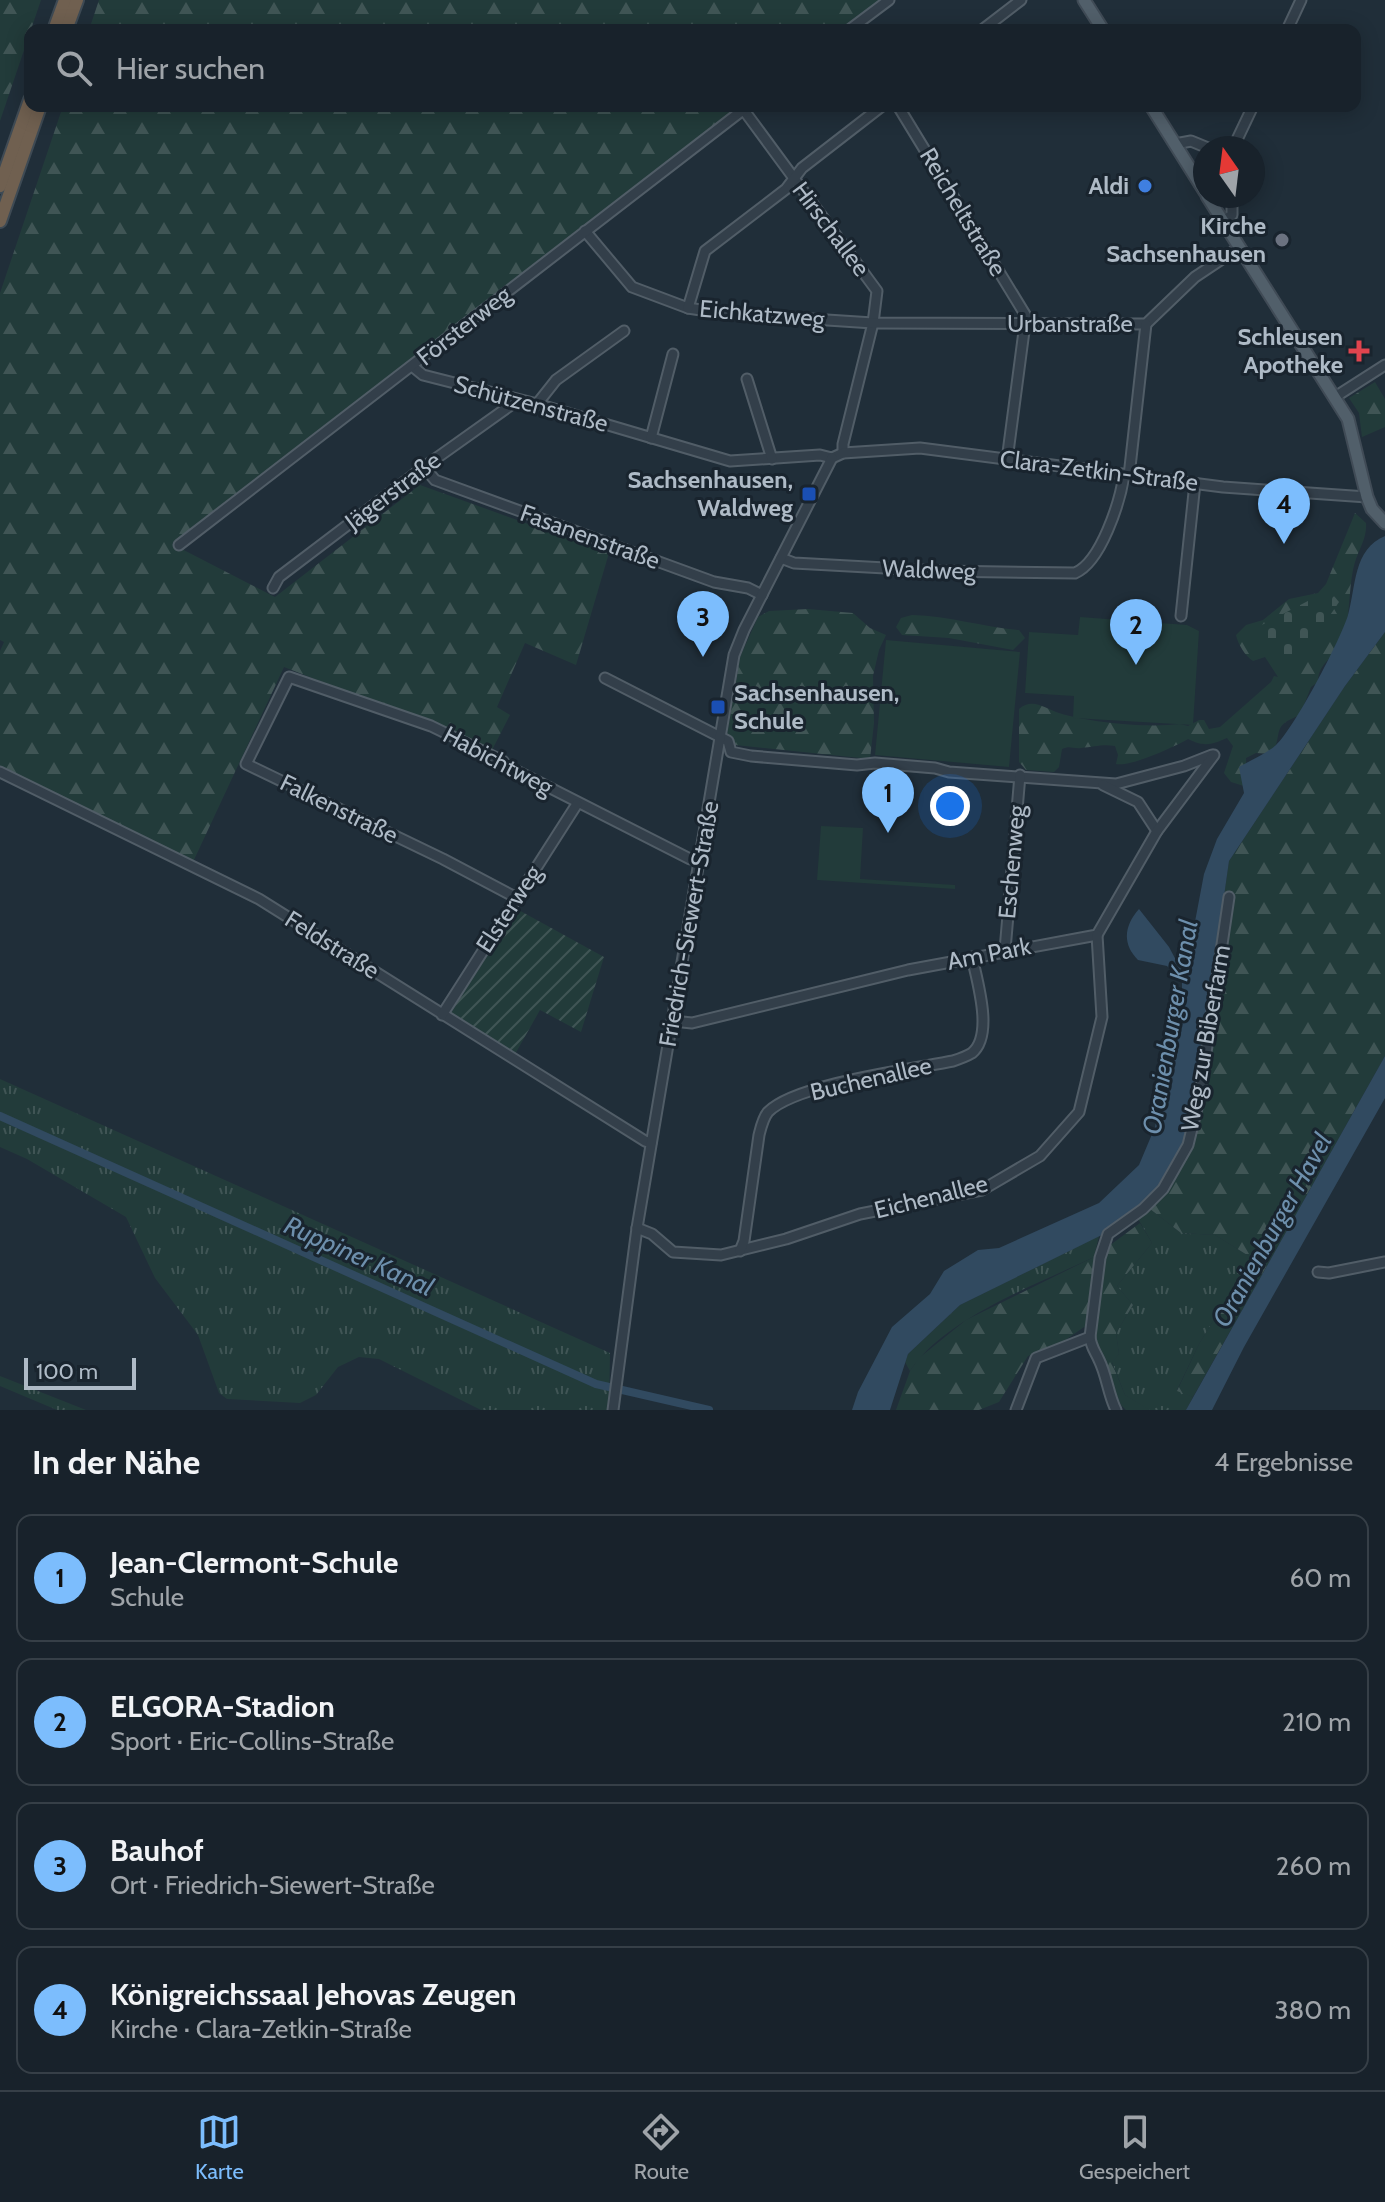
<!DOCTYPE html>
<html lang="de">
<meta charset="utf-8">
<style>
body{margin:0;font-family:Cabin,sans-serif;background:#252f37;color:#f1f3f6}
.compass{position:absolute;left:1193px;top:136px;width:72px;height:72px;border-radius:50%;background:#18222b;box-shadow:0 4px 20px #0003;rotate:346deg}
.scale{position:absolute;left:24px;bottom:20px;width:112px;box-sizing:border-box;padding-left:8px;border:4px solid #aebac6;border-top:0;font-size:22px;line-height:28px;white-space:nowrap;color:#aebac6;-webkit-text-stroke:6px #19242e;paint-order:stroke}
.you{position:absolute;left:950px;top:806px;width:28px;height:28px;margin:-20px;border:6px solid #fff;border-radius:50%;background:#1a73e8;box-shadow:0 0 0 12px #1a73e833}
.badge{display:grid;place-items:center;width:52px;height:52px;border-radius:50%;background:#7cbdfd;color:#111;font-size:26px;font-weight:700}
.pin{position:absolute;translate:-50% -66px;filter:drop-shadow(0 2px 4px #0008)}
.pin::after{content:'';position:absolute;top:42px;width:28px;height:24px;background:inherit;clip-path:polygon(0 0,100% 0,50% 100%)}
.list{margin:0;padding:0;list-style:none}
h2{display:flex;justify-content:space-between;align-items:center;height:104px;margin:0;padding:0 32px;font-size:34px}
h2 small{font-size:26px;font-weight:400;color:#9fa4a9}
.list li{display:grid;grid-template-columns:52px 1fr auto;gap:24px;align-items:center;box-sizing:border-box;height:128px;margin:0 16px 16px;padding:0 16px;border:2px solid #363f47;border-radius:16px}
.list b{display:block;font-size:30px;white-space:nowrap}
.list p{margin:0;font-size:26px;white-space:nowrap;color:#9fa4a9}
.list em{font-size:26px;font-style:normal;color:#9fa4a9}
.icon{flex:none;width:44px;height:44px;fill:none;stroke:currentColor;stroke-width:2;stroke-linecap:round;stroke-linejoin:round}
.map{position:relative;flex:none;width:1385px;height:1410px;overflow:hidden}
.search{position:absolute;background:#18222b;box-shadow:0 4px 20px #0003;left:24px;right:24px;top:24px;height:88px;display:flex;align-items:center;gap:20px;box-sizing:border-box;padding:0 28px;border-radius:16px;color:#9fa4a9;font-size:30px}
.sheet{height:680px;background:#18222b}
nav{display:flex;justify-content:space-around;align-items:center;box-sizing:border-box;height:112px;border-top:2px solid #363f47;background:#18222b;font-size:22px;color:#9fa4a9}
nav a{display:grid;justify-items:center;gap:4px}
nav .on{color:#7cbdfd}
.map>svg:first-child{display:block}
.grass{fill:url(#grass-tufts)}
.forest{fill:url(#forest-firs)}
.cemetery{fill:url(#cemetery-stones)}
.garden{fill:url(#garden-furrows)}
.pitch{fill:#223b3a}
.water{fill:#314a60}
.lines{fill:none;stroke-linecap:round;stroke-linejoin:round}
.canal{stroke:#314a60;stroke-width:8}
.minor-casing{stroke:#515d67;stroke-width:13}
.major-casing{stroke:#404b56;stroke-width:15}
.highway-casing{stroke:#3e4a54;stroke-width:16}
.minor{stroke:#333f4a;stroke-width:9}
.major{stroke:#515f6a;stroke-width:11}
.highway{stroke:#706050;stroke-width:12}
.shop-dot{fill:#3f7fe0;stroke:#19242e;stroke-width:3}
.worship-dot{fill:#6b7280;stroke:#19242e;stroke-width:3}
.health-dot{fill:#e0444e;stroke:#19242e;stroke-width:3}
.transit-dot{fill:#1a4fb4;stroke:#19242e;stroke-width:3}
.labels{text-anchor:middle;stroke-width:6;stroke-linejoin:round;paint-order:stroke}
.poi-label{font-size:24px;font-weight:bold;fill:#aebac6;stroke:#19242e;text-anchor:end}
.street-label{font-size:24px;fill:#aebac6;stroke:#19242e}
.water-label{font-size:26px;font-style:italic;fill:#6d8fac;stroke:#19242e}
</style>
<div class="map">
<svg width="1385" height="1410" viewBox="0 0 1385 1410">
<defs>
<pattern id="grass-tufts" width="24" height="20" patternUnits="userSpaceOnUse" patternTransform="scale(2)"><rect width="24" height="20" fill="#223b3a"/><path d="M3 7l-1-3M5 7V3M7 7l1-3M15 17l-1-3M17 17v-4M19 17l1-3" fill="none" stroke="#405555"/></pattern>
<pattern id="forest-firs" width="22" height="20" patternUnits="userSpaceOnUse" patternTransform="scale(2)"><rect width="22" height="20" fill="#223b3a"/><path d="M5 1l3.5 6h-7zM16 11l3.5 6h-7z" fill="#405555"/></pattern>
<pattern id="cemetery-stones" width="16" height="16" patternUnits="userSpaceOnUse" patternTransform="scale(2)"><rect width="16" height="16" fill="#223b3a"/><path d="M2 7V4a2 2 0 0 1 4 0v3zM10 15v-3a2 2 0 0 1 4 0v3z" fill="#405555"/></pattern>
<pattern id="garden-furrows" width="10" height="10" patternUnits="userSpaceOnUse" patternTransform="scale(2)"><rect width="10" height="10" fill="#223b3a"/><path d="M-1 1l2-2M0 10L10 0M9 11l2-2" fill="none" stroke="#405555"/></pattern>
</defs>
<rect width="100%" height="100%" fill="#202e39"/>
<g class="grass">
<path d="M0,1079L610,1353L609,1410H481L379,1359L359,1357L338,1367L316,1395L300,1403L227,1399L219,1393L198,1335L155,1278L126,1217L27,1159L0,1147Z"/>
<path d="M1141,1202L1181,1233L1215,1235L1252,1258L1199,1344L1177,1390L1193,1397L1186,1410H1149L1125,1395L1112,1362L1119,1354L1116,1333L1133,1305L1117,1286L1152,1243L1133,1210Z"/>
<path d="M1099,1236L1094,1257C1038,1284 944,1318 910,1371L905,1362L908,1354L960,1305Z"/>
<path d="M0,1376L86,1410H57L0,1386Z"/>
</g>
<g class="forest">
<path d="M0,0H41L0,121Z"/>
<path d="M99,0H881L842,30H89Z"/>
<path d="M63,106H743L172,544L275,597L420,485L609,553L576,665L525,643L497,707L510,715L491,752L432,725L284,667L193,862L0,770V651L4,642L0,640V293Z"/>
<path d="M1375,382L1385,399V427L1362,437L1359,413L1349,398Z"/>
<path d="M1355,513L1366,523C1367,537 1360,547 1356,559C1348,581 1351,617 1343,640C1337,657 1318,661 1318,682L1311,687L1300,715C1270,727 1284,731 1272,754L1256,753L1246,758L1247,787L1231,782L1224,773L1233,746L1227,738C1211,745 1204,747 1188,739C1174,747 1131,767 1116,764L1118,755L1115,746C1102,744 1094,747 1081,748C1073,749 1070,745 1062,749L1059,767L1054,772L1026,770L1019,762V709C1033,697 1045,709 1059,713C1091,723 1148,728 1180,724L1188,726L1199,720H1204L1209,729L1220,727L1271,682L1274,676L1278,677L1265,657L1253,661C1245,656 1238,644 1236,635L1246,625L1263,620L1289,599L1318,593L1326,584Z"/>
<path d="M808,609L853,613L870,628L886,635L879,650L873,676L874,723L870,759L735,745L727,735L740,657L758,617L769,611Z"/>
<path d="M912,615C949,616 983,627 1019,630L1025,638L1013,650L949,638L902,635L896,627L901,618Z"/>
<path d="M1385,632V1056L1193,1397L1177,1391L1199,1344L1252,1258L1215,1235L1181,1233L1141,1202L1162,1183L1194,1108L1229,861L1345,686Z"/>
<path d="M1140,1223L1152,1243L1117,1286L1133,1305L1116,1333L1119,1354L1112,1363L1125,1395L1150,1410H1126L1121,1405L1095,1343L1096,1335L1084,1327L1057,1346L1028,1356L999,1402L979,1410H896L910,1371L919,1358L966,1320L1094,1257Z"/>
</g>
<path class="cemetery" d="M1329,590L1339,602L1289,676L1257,634L1256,628Z"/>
<path class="garden" d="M515,908L604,957L581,1032L540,1010L514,1056L449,1016Z"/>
<g class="pitch">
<path d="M1080,617L1187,625L1199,631L1193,725L1073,718L1074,696L1025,693L1029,632L1078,635Z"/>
<path d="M886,640L1020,652L1009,767L875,755Z"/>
<path d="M821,826L863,828L860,879L955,885V889L817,880Z"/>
</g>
<g class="water">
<path d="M1385,536V632L1345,686L1229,861L1194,1108L1182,1147L1162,1183L1112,1230L960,1305L908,1354L890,1410H852L858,1392L892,1327L930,1294L944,1271L978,1250L999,1248L1099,1203L1139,1165L1155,1127L1182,992V981L1167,966L1138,960C1122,944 1124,926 1139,909L1169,947L1178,964L1183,966L1187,964L1204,874L1217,839L1244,793L1239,767C1251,760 1266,754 1276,745C1294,729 1341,639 1348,615C1356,587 1353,549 1385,536Z"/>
<path d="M1385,1056V1098L1244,1347L1212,1410H1186Z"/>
</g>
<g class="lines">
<path class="canal" d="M0,1116L596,1384L709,1410"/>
<defs>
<g id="minor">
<path d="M849,30L889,0"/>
<path d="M982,30L1021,0"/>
<path d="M1287,30L1301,0"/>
<path d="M898,106L1026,316L1007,460"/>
<path d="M743,109L877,291L873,323L843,444V453"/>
<path d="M1175,144L1191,141L1208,148"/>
<path d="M1233,148L1253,106"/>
<path d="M1223,221L1232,215V196"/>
<path d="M585,231L632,287L688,308L720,313L873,323L1146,324L1195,277L1240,247"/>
<path d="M688,308L705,251L786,189L802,168L882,106"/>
<path d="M412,366L423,375L537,404L730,461L820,455L832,458"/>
<path d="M747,379L772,459"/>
<path d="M1335,397L1385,365"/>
<path d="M537,404L556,380L624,331"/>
<path d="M651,438L673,354"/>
<path d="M832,458L843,453L920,448L1223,487L1367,497"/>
<path d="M424,467L435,480L714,582L748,588L762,595"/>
<path d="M1129,476L1146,324"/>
<path d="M179,545L748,106"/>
<path d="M781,558L794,563L940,571L1075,573C1101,562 1120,502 1124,475"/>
<path d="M273,588L279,577L424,467L518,400"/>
<path d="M1181,616L1195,483"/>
<path d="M605,678L728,741L731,752L751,756L857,765L875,763L935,768L949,772L1116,784L1184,766L1212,755"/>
<path d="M0,772L259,899L645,1141L651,1143"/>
<path d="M1103,785L1138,802L1157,831"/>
<path d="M517,898L443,859L246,764L289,677L431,726L503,761L505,765L690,859L700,861"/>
<path d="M1005,950L1020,775"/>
<path d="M442,1015L577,804"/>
<path d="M673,1021L692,1023L908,970L1097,935L1157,831L1214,755"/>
<path d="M637,1228L652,1234L673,1252L721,1255L786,1239L860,1214L982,1190L1040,1156L1079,1112L1102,1017L1097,935"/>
<path d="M740,1251L744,1241L759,1135C761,1127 763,1118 768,1112C795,1084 912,1069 953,1061C959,1059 967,1056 972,1053C994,1035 977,981 972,957"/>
<path d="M1318,1272L1329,1273L1385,1262"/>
<path d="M1090,1337C1091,1347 1095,1351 1099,1360C1107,1376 1108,1394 1116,1410"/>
<path d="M613,1410L637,1228L734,655L744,630L832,458"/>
<path d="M1016,1410L1036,1358L1090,1337L1100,1258L1108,1234L1143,1209L1163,1189L1188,1145L1199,1100L1229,897"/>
</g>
<g id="major">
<path d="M1084,0L1103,30"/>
<path d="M1151,106L1205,192"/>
<path d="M1207,196L1348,419L1367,497L1372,509L1385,523"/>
</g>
<g id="highway">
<path d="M54,30L65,0"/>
<path d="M66,30L77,0"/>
<path d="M0,186L30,100"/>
<path d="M0,221L40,106"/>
</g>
</defs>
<use href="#minor" class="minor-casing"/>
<use href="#major" class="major-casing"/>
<use href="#highway" class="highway-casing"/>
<use href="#minor" class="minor"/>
<use href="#major" class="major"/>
<use href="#highway" class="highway"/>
</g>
<circle class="shop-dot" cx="1145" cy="186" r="8"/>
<circle class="worship-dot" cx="1282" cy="240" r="8"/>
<path class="health-dot" d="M1355 339h8v8h8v8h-8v8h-8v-8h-8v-8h8z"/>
<g class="transit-dot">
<rect x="801" y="486" width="16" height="16" rx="4"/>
<rect x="710" y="699" width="16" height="16" rx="4"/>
</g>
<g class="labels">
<g class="poi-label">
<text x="1129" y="194">Aldi</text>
<text x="1266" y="234">Kirche<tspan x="1266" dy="28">Sachsenhausen</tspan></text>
<text x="1343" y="345">Schleusen<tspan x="1343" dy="28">Apotheke</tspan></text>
<text x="793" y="488">Sachsenhausen,<tspan x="793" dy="28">Waldweg</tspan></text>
<text x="734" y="701" text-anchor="start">Sachsenhausen,<tspan x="734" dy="28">Schule</tspan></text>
</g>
<g class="street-label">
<text transform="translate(963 212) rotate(59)" y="8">Reicheltstraße</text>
<text transform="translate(831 229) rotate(53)" y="8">Hirschallee</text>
<text transform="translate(762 314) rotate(5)" y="8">Eichkatzweg</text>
<text x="1070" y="332">Urbanstraße</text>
<text transform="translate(464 326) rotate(-38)" y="8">Försterweg</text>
<text transform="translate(531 404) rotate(15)" y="8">Schützenstraße</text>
<text transform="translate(1099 471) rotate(7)" y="8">Clara-Zetkin-Straße</text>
<text transform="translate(393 491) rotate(-37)" y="8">Jägerstraße</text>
<text transform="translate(590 537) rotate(20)" y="8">Fasanenstraße</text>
<text transform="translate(929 570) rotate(2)" y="8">Waldweg</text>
<text transform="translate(498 761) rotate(28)" y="8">Habichtweg</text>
<text transform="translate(339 809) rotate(26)" y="8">Falkenstraße</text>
<text transform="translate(1012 862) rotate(-85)" y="8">Eschenweg</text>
<text transform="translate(509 909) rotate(-57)" y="8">Elsterweg</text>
<text transform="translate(689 924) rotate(-80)" y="8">Friedrich-Siewert-Straße</text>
<text transform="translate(332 945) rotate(32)" y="8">Feldstraße</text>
<text transform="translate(989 954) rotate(-11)" y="8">Am Park</text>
<text transform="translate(1206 1038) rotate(-80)" y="8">Weg zur Biberfarm</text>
<text transform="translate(871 1079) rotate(-13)" y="8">Buchenallee</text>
<text transform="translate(931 1197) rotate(-14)" y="8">Eichenallee</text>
</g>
<g class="water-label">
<text transform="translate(1170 1027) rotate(-80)" y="9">Oranienburger Kanal</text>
<text transform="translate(1272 1230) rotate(-61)" y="9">Oranienburger Havel</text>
<text transform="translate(359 1256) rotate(24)" y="9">Ruppiner Kanal</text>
</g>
</g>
</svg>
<svg class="compass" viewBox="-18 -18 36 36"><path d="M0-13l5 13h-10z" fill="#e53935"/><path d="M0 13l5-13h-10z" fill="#9fa4a9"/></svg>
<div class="scale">100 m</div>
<div class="you"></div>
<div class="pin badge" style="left:888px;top:833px">1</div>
<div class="pin badge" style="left:1136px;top:665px">2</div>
<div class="pin badge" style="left:703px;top:657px">3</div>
<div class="pin badge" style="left:1284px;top:544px">4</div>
<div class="search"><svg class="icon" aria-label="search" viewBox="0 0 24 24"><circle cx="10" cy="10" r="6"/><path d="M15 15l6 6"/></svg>Hier suchen</div>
</div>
<section class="sheet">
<h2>In der Nähe<small>4 Ergebnisse</small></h2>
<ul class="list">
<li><span class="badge">1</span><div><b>Jean-Clermont-Schule</b><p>Schule</p></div><em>60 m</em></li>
<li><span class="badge">2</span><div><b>ELGORA-Stadion</b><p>Sport · Eric-Collins-Straße</p></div><em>210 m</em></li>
<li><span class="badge">3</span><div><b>Bauhof</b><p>Ort · Friedrich-Siewert-Straße</p></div><em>260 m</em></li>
<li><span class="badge">4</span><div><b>Königreichssaal Jehovas Zeugen</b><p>Kirche · Clara-Zetkin-Straße</p></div><em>380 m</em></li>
</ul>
</section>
<nav>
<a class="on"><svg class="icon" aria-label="map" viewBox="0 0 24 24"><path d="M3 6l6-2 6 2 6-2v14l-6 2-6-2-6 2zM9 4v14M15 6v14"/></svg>Karte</a>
<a><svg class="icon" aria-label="directions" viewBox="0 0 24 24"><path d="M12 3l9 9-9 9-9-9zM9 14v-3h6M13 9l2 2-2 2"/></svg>Route</a>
<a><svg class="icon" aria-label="saved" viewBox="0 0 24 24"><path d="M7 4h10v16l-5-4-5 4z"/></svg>Gespeichert</a>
</nav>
